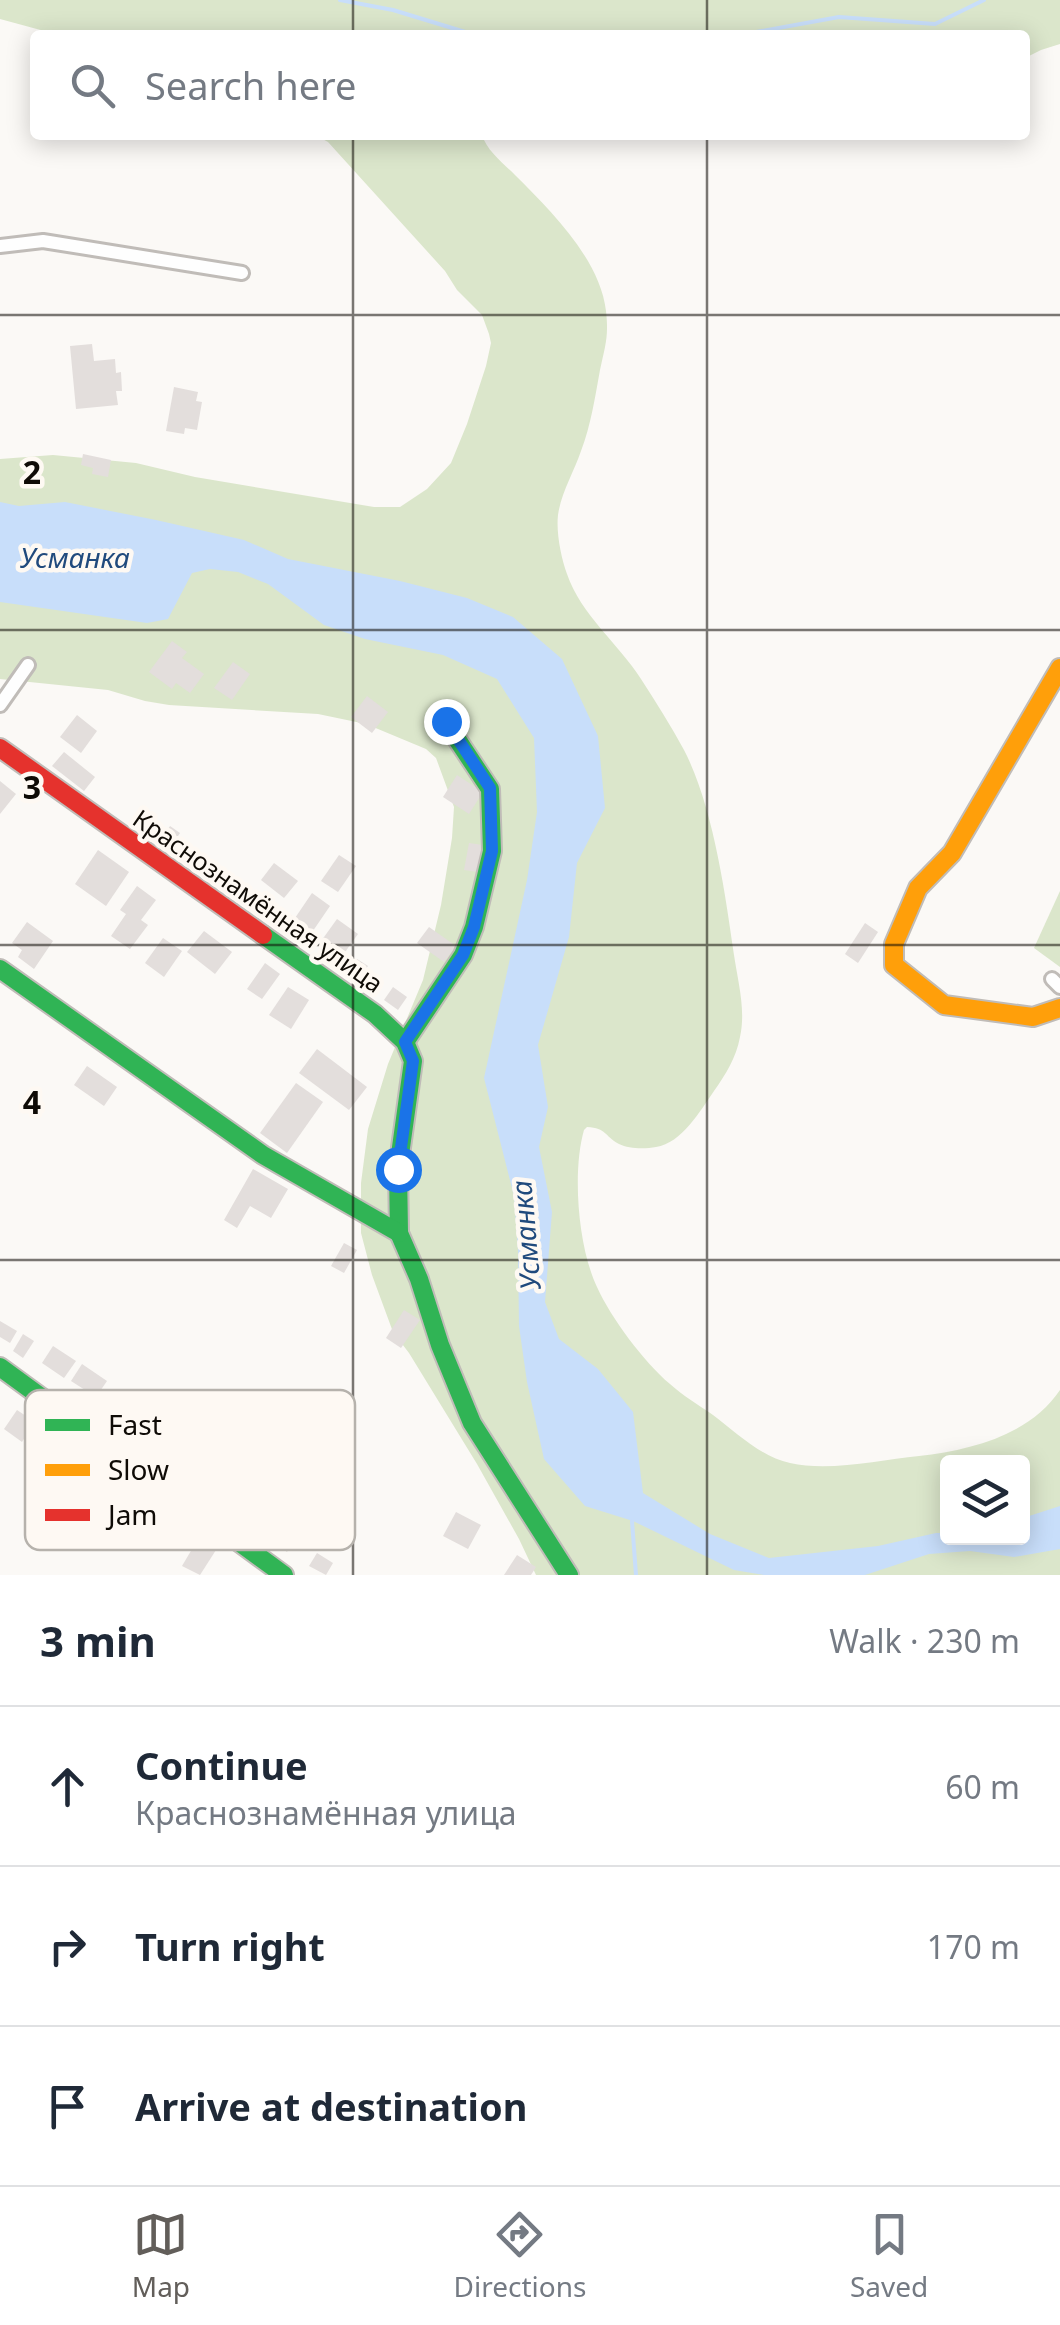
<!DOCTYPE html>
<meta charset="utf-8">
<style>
body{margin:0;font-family:"Noto Sans",sans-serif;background:#f2f2f3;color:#1f2937}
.controls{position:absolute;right:30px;bottom:30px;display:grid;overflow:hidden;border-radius:10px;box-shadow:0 5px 25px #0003}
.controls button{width:90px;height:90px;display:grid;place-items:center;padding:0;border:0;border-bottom:2px solid #e0e1e3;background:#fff;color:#1f2937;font:50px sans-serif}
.stop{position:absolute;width:30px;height:30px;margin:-22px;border:8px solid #1a73e8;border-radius:50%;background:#fff}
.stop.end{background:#1a73e8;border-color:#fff;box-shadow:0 2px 10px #0008}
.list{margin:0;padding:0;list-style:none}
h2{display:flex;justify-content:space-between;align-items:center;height:130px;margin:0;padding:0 40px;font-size:42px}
h2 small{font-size:32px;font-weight:400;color:#747a83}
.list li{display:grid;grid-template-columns:65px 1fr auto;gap:30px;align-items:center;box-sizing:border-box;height:160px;padding:0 40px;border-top:2px solid #e0e1e3}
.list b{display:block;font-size:38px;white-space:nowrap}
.list p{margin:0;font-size:32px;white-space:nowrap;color:#747a83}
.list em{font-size:32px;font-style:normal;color:#747a83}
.icon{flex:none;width:55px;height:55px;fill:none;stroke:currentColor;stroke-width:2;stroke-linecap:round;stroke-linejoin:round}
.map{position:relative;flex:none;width:1060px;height:1575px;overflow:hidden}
.search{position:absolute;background:#fff;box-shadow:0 5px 25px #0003;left:30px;right:30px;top:30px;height:110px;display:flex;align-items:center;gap:25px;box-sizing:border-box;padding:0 35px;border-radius:10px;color:#747a83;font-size:38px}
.sheet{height:610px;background:#fff}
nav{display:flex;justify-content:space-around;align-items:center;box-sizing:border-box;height:140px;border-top:2px solid #e0e1e3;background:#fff;font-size:28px;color:#747a83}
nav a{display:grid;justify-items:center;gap:5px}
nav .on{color:#625e5a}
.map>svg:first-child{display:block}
.green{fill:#dbe6cb;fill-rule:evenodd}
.water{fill:#c8defa}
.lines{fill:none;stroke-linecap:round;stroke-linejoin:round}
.stream{stroke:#c8defa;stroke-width:4}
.building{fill:#e3dedc}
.street-casing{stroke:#c0bcb8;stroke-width:18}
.fast-casing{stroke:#c0bcb8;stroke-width:22}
.slow-casing{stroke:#c0bcb8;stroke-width:22}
.jam-casing{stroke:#c0bcb8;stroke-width:22}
.street{stroke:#fefefe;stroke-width:12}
.fast{stroke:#30b455;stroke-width:18}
.slow{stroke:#ff9f0a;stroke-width:18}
.jam{stroke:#e5322d;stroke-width:18}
.route{stroke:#1a73e8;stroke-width:12}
.grid{fill:none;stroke:#0f0b06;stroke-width:2.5;stroke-opacity:0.55}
.labels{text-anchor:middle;stroke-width:9;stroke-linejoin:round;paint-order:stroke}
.street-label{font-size:25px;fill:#0f0b06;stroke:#fef9f3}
.water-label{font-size:28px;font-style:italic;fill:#204a7d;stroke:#fef9f3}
.key{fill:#fef9f3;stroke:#b6b2ac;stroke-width:2.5}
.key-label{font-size:28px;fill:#0f0b06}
.grid-label{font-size:32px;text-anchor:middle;font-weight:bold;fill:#0f0b06;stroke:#fef9f3;stroke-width:9;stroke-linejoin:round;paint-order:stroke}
</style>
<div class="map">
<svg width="1060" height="1575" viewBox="0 0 1060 1575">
<rect width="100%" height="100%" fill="#fbf9f6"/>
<g class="green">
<path d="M0,0H1060V44L1041,50L1025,58V35H59L0,19Z"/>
<path d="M315,135H482C487,151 503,163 515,175C550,210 600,259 606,311C609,337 605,346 600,370C595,397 591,425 581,451C574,472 561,493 558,515C556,532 561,558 567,574C581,615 618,643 641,679C656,702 671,726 684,750C713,806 725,892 734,955C738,982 746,1010 740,1037C736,1058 726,1074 714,1091C700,1111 682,1143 656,1147C645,1149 629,1149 619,1144C604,1136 607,1128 587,1127L584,1130C572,1172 578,1247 597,1287C611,1318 644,1362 670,1384C683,1396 699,1405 713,1415C737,1433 761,1457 790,1463C829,1472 880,1460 919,1456C971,1450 1030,1435 1060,1390V1575H536L519,1539L477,1464L409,1353L393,1332L372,1275L361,1233V1183L368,1129L388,1064L423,980L441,905L452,838L454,807L436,758L426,749L366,724L318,714L169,705L145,701L108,690L0,679V459L53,455L136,463L195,477L374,507H400L427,489L451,463L467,424L486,366L491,343L489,334L482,315L457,290L445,271L328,142ZM948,1462H1022V1538H948Z"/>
<path d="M1060,891V967L1034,948Z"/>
</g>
<path class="water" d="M0,502L19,506L65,502L156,520L244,540L288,559L400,581L467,598L513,617L562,659L598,736L605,808L577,863L569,937L538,1045L548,1107L539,1147L552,1212L545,1302L559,1339L598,1369L633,1412L643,1493L710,1534L769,1558L878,1546L936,1533H947L948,1538H1022L1023,1518L1060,1506V1549L1014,1557L970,1551L929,1554L865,1575H764L734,1570L633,1521L585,1506L544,1459L527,1382L519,1326L518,1250L514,1196L484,1078L527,880L537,812L534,738L497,679L443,655L365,639L324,625L268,584L238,572L210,569L192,573L168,619L147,623L0,602Z"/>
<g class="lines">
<g class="stream">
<path d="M340,0L393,10L475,35"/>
<path d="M740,35L839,17L935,24L984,0"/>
<path d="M632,1521L636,1575"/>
</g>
</g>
<g class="building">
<path d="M92,344L94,361L115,359L116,373L121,372L122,391H116L118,405L76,409L70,346Z"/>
<path d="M174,387L198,392L196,401L202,402L197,430L185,428L184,434L166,431Z"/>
<path d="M83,454L111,460L108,477L92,474L93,468L81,465Z"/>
<path d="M172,641L187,652L182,658L204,674L190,693L176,683L172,689L149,672Z"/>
<path d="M233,662L250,674L232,700L214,688Z"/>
<path d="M367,696L388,712L372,733L351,717Z"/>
<path d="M77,715L97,731L81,753L60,737Z"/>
<path d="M64,752L95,777L84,791L52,766Z"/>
<path d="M457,775L483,792L469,814L443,797Z"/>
<path d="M0,781L16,794L0,814Z"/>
<path d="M147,822L156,830L146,842L137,835Z"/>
<path d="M170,826L180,833L169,850L159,843Z"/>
<path d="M469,843L483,845L478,872L464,870Z"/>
<path d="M98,850L129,872L106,906L75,884Z"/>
<path d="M339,855L356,866L338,892L321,881Z"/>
<path d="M274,863L298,881L284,898L261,880Z"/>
<path d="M137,886L156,900L141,920L148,925L130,949L111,936L126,914L120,910Z"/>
<path d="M312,893L330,906L304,944L261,914L270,901L295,918Z"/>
<path d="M337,919L358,934L340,959L319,944Z"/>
<path d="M27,922L53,941L34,969L18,957L22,950L12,943Z"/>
<path d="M865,923L878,932L858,963L845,954Z"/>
<path d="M429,927L456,946L444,962L417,943Z"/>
<path d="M204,931L232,952L215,974L187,952Z"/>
<path d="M163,938L182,951L164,977L145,963Z"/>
<path d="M357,959L368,966L359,978L349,971Z"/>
<path d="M265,963L280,974L262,999L247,989Z"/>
<path d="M288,987L309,1000L291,1029L269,1015Z"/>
<path d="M393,987L407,997L398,1010L384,1000Z"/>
<path d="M317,1049L367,1087L349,1110L299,1073Z"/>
<path d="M87,1066L117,1087L104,1106L74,1085Z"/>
<path d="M296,1083L323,1102L287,1153L260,1133Z"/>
<path d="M253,1169L288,1189L271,1218L250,1206L237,1228L224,1220Z"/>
<path d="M344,1243L357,1250L344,1273L331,1266Z"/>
<path d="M404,1310L420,1320L401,1348L386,1338Z"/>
<path d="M0,1321L17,1331L10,1343L0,1337Z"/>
<path d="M23,1334L34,1341L23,1358L13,1351Z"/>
<path d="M53,1346L76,1361L64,1378L42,1363Z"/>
<path d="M82,1364L107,1381L96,1397L71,1381Z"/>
<path d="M17,1410L35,1422L22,1442L4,1429Z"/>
<path d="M456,1512L481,1525L468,1549L443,1536Z"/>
<path d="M273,1525L295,1539L287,1552L265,1537Z"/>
<path d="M198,1539L216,1550L200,1575L182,1566Z"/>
<path d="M317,1553L333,1563L326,1575L309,1566Z"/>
<path d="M517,1555L536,1567L531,1575H504Z"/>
</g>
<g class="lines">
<defs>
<g id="street">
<path d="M0,246L43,241L242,273"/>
<path d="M0,705L28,665"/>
<path d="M1052,979L1060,987"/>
</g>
<g id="fast">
<path d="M263,935L375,1014L405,1042L413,1061L398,1169L399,1233L419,1279L440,1345L472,1423L569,1575"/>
<path d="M0,969L263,1155L399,1233"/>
<path d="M405,1042L463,955L474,927L492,851L490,789L445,721"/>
<path d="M0,1367L284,1575"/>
</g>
<path id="slow" d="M1060,668L952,853L918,888L894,944V965L944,1005L1033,1017L1060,1008"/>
<path id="jam" d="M0,748L263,935"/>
</defs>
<use href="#street" class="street-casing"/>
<use href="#fast" class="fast-casing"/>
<use href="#slow" class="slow-casing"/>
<use href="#jam" class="jam-casing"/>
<use href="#street" class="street"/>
<use href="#fast" class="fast"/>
<use href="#slow" class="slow"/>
<use href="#jam" class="jam"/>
</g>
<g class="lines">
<path class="route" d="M398,1169L413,1061L405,1042L463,955L474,927L492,851L490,788L446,721"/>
</g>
<path class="grid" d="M353,0V35M707,0V35M353,135V1575M707,135V1575M0,315H1060M0,630H1060M0,945H1060M0,1260H1060"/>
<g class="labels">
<g class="street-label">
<text transform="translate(258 901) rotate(35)" y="9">Краснознамённая улица</text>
</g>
<g class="water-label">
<text x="75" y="568">Усманка</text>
<text transform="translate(526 1235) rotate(-95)" y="10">Усманка</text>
</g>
</g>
<rect x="25" y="1390" width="330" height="160" rx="15" class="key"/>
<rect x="45" y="1419" width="45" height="12" fill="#30b455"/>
<rect x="45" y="1464" width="45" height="12" fill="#ff9f0a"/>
<rect x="45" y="1509" width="45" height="12" fill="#e5322d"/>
<g class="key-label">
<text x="108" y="1435">Fast</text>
<text x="108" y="1480">Slow</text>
<text x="108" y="1525">Jam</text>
</g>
<g class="grid-label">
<text x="32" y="484">2</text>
<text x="32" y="799">3</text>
<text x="32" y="1114">4</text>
</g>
</svg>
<div class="controls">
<button><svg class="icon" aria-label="layers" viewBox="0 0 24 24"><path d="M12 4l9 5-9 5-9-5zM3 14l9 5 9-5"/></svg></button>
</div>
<div class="stop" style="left:398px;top:1169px"></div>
<div class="stop end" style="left:446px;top:721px"></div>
<div class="search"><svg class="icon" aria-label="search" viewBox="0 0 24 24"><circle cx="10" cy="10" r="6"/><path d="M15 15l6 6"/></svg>Search here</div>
</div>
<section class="sheet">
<h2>3 min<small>Walk · 230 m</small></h2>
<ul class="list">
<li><svg class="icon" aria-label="ahead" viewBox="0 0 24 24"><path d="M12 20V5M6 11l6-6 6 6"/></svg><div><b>Continue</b><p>Краснознамённая улица</p></div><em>60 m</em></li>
<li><svg class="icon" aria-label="right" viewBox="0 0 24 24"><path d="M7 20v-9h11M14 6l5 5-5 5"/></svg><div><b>Turn right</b></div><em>170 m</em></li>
<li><svg class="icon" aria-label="arrive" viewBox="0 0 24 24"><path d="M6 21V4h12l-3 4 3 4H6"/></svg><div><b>Arrive at destination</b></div></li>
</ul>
</section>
<nav>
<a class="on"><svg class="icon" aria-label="map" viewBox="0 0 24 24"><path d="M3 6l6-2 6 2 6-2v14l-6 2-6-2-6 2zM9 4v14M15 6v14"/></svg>Map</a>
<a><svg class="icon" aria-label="directions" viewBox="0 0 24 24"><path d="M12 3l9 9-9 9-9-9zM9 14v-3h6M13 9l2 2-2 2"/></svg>Directions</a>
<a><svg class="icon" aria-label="saved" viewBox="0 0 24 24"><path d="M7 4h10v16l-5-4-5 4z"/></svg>Saved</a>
</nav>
